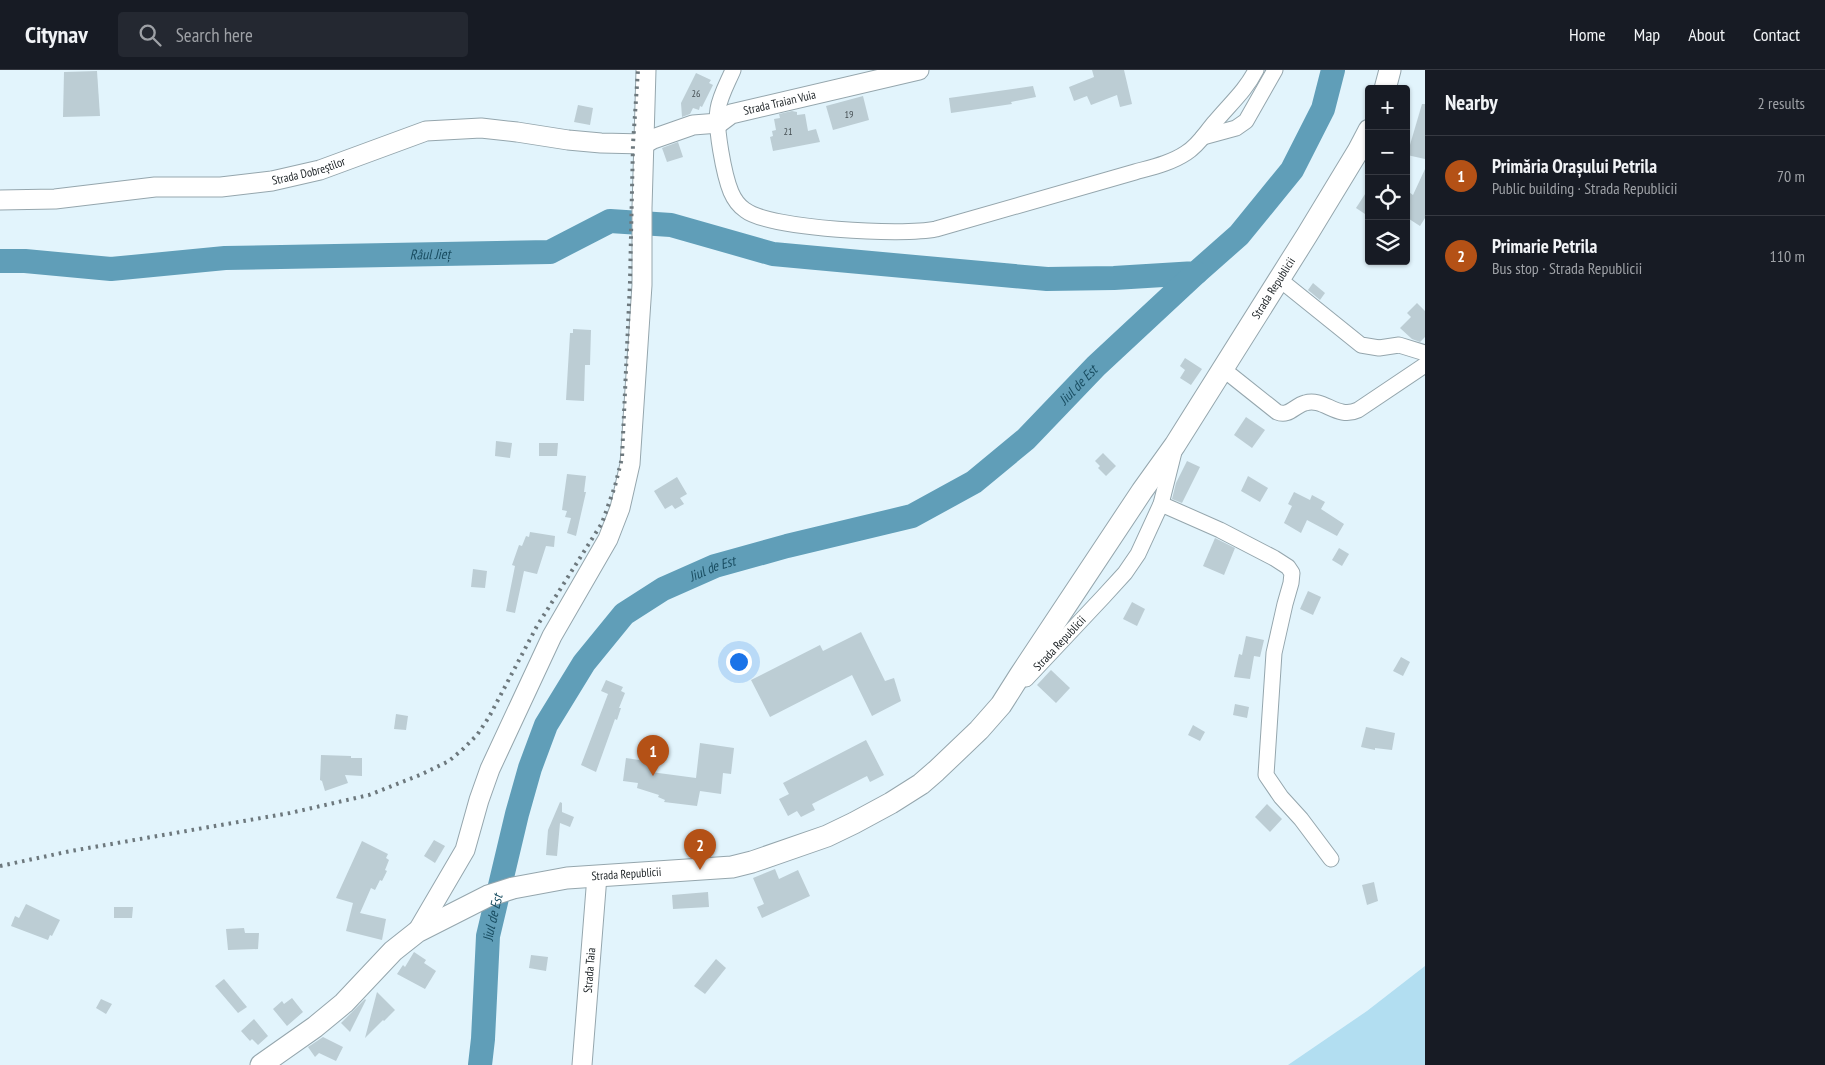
<!DOCTYPE html>
<meta charset="utf-8">
<style>
body{margin:0;font-family:"PT Sans Narrow",sans-serif;background:#242831;color:#f1f3f6}
.controls{position:absolute;right:15px;top:15px;display:grid;overflow:hidden;border-radius:5px;box-shadow:0 1px 4px #0004}
.controls button{width:45px;height:45px;display:grid;place-items:center;padding:0;border:0;border-bottom:1px solid #363941;background:#171b24;color:#f1f3f6;font:25px sans-serif}
.you{position:absolute;left:738px;top:591px;width:18px;height:18px;margin:-12px;border:4px solid #fff;border-radius:50%;background:#1a73e8;box-shadow:0 0 0 8px #1a73e833}
.badge{display:grid;place-items:center;width:32px;height:32px;border-radius:50%;background:#b45116;color:#fff;font-size:16px;font-weight:700}
.pin{position:absolute;translate:-50% -41px;filter:drop-shadow(0 1px 2px #0008)}
.pin::after{content:'';position:absolute;top:26px;width:18px;height:15px;background:inherit;clip-path:polygon(0 0,100% 0,50% 100%)}
.list{margin:0;padding:0;list-style:none}
h2{display:flex;justify-content:space-between;align-items:center;height:65px;margin:0;padding:0 20px;font-size:21px}
h2 small{font-size:16px;font-weight:400;color:#9ea1a6}
.list li{display:grid;grid-template-columns:32px 1fr auto;gap:15px;align-items:center;box-sizing:border-box;height:80px;padding:0 20px;border-top:1px solid #363941}
.list b{display:block;font-size:19px;white-space:nowrap}
.list p{margin:0;font-size:16px;white-space:nowrap;color:#9ea1a6}
.list em{font-size:16px;font-style:normal;color:#9ea1a6}
.icon{flex:none;width:28px;height:28px;fill:none;stroke:currentColor;stroke-width:2;stroke-linecap:round;stroke-linejoin:round}
.map{position:relative;flex:none;width:1425px;height:995px;overflow:hidden}
header{display:flex;align-items:center;gap:30px;box-sizing:border-box;height:70px;padding:0 25px;background:#171b24;border-bottom:1px solid #363941}
header strong{font-size:24px}
nav{display:flex;gap:28px;margin-inline-start:auto;font-size:18px}
.search{width:350px;height:45px;background:#242831;display:flex;align-items:center;gap:12px;box-sizing:border-box;padding:0 18px;border-radius:5px;color:#9ea1a6;font-size:19px}
main{display:flex}
aside{flex:1;background:#171b24}
.map>svg:first-child{display:block}
.green{fill:#b2def1}
.lines{fill:none;stroke-linecap:round;stroke-linejoin:round}
.river{stroke:#609eb8;stroke-width:24}
.building{fill:#bccdd4}
.minor-casing{stroke:#95a6ad;stroke-width:17}
.tertiary-casing{stroke:#95a6ad;stroke-width:21}
.secondary-casing{stroke:#95a6ad;stroke-width:23}
.minor{stroke:#fff;stroke-width:15}
.tertiary{stroke:#fff;stroke-width:19}
.secondary{stroke:#fff;stroke-width:21}
.rail{stroke:#6d787d;stroke-width:4;stroke-dasharray:2.5 5;stroke-linecap:butt}
.labels{text-anchor:middle;stroke-width:4.5;stroke-linejoin:round;paint-order:stroke}
.number-label{font-size:10px;fill:#454e52}
.street-label{font-size:12px;fill:#1d2326;stroke:#fefefe}
.water-label{font-size:14px;font-style:italic;fill:#194d61;stroke:#fefefe}
</style>
<header>
<strong>Citynav</strong>
<div class="search"><svg class="icon" aria-label="search" viewBox="0 0 24 24"><circle cx="10" cy="10" r="6"/><path d="M15 15l6 6"/></svg>Search here</div>
<nav><a>Home</a><a>Map</a><a>About</a><a>Contact</a></nav>
</header>
<main>
<div class="map">
<svg width="1425" height="995" viewBox="0 0 1425 995">
<rect width="100%" height="100%" fill="#e2f4fc"/>
<path class="green" d="M1425,896V995H1288L1367,941Z"/>
<g class="lines">
<g class="river">
<path id="s1" d="M0,191H25L111,199L225,188L550,182L610,151L671,155L773,184L849,191L1047,209L1114,208L1196,203L1239,165L1292,100L1323,39L1333,0"/>
<path id="s2" d="M480,995L483,969L488,866L517,744L530,698L546,655L584,593L624,544L663,519L715,496L787,476L912,446L974,412L1026,369L1096,296L1196,203"/>
</g>
</g>
<g class="building">
<path d="M1092,0H1124L1132,34L1120,37L1117,25L1091,35L1087,26L1074,31L1069,17L1094,7Z"/>
<path d="M97,1L100,46L63,47L64,2Z"/>
<path d="M696,3L711,10L709,13L713,15L702,37L700,36L699,40L693,38L690,44L682,47L681,33Z"/>
<path d="M1033,16L1036,27L1011,32L1012,34L951,43L949,28Z"/>
<path d="M863,26L869,50L833,60L826,36Z"/>
<path d="M1422,34H1425V89L1407,85Z"/>
<path d="M578,35L593,38L590,55L574,52Z"/>
<path d="M792,41L797,42V45L805,44L808,61L816,59L820,72L773,81L770,67L773,66L772,61L776,60L774,49L780,48L779,44Z"/>
<path d="M678,72L683,87L667,92L662,78Z"/>
<path d="M1425,99V148L1420,156L1406,147V120L1413,125Z"/>
<path d="M1369,118V139L1365,144L1356,138Z"/>
<path d="M1313,213L1325,223L1320,230L1308,220Z"/>
<path d="M1417,233L1425,241V267L1420,272L1412,269L1400,258L1411,247L1407,243Z"/>
<path d="M573,259L591,260L590,295H585L584,331L566,330L570,263H573Z"/>
<path d="M1185,288L1202,299L1191,315L1180,308L1185,300L1180,296Z"/>
<path d="M1246,347L1265,360L1252,378L1234,365Z"/>
<path d="M496,371L512,373L510,388L495,386Z"/>
<path d="M539,373H558L557,386H539Z"/>
<path d="M1103,383L1116,396L1106,406L1098,398L1100,396L1095,391Z"/>
<path d="M1187,391L1200,397L1182,433L1172,429L1176,413Z"/>
<path d="M567,404L586,406L584,422H586L576,466L567,463L571,448L565,447L567,441L562,440Z"/>
<path d="M1248,406L1268,418L1260,432L1241,421Z"/>
<path d="M677,407L687,424L680,428L684,434L675,439L672,435L665,439L654,421Z"/>
<path d="M1294,422L1310,430L1312,425L1325,432L1321,439L1344,454L1337,466L1307,450L1301,463L1284,453L1292,436L1288,434Z"/>
<path d="M530,462L555,466L554,477L546,476L537,504L524,501L515,543L506,541L515,496L512,495L519,475L522,476L526,466L529,467Z"/>
<path d="M1215,468L1235,478L1224,505L1203,496Z"/>
<path d="M1339,478L1349,484L1342,496L1332,490Z"/>
<path d="M473,499L487,501L485,518L471,517Z"/>
<path d="M1308,521L1321,527L1313,545L1300,539Z"/>
<path d="M1132,532L1145,539L1137,556L1123,549Z"/>
<path d="M861,562L885,611L894,608L901,631L872,646L852,605L770,647L751,610L820,575L823,581Z"/>
<path d="M1246,566L1264,570L1260,587L1254,586L1250,609L1234,607L1239,584L1242,585Z"/>
<path d="M1401,587L1410,592L1403,606L1393,601Z"/>
<path d="M1051,600L1070,618L1056,633L1037,615Z"/>
<path d="M606,610L623,617L621,621L625,623L619,638H621L617,650L615,649L596,702L581,695L608,624L601,621Z"/>
<path d="M1235,634L1249,637L1247,648L1233,645Z"/>
<path d="M396,644L408,646L406,660L394,659Z"/>
<path d="M1193,655L1205,662L1200,671L1188,665Z"/>
<path d="M1366,657L1395,663L1392,680L1375,678V680L1361,677Z"/>
<path d="M866,670L884,705L870,712L867,706L812,734L815,740L801,747L797,741L788,746L779,729L789,724L783,713Z"/>
<path d="M700,673L734,678L731,704L723,703L721,724L700,721L697,736L664,732L665,730L658,727L659,725L637,718L638,713L623,711L626,688L652,692L651,702L696,708Z"/>
<path d="M321,685L351,686V688H362V706L345,705L348,713L325,721L322,711L320,710Z"/>
<path d="M560,732L562,733V742L574,747L570,757L560,753L557,786L546,785L548,760Z"/>
<path d="M1267,734L1282,749L1270,762L1255,747Z"/>
<path d="M434,770L445,776L435,793L424,786Z"/>
<path d="M362,771L388,784L386,788L389,790L385,800L387,801L382,811L380,810L375,820L371,818L360,843L386,849L382,870L346,861L353,833L336,828Z"/>
<path d="M775,799L779,809L798,800L810,826L762,848L757,837L764,834L753,808Z"/>
<path d="M1374,812L1378,831L1367,835L1362,815Z"/>
<path d="M708,822L709,837L673,839L672,825Z"/>
<path d="M26,834L60,850L52,866L50,865L48,870L11,856L15,846L19,848Z"/>
<path d="M114,837H133L132,848H114Z"/>
<path d="M244,858L245,863H259L258,879L228,880L226,859Z"/>
<path d="M414,882L426,890L424,893L436,901L425,919L397,904L403,895L405,897Z"/>
<path d="M531,885L548,887L546,901L529,898Z"/>
<path d="M716,889L726,898L705,924L694,916Z"/>
<path d="M224,909L247,937L238,943L215,916Z"/>
<path d="M377,922L395,940L384,951L383,950L365,968Z"/>
<path d="M292,928L303,942L287,956L273,939L282,931L284,934Z"/>
<path d="M101,929L112,934L106,944L96,938Z"/>
<path d="M365,929L366,930L350,962L341,953Z"/>
<path d="M254,949L268,966L258,975L252,969L250,971L241,961Z"/>
<path d="M323,967L343,977L336,991L319,983L315,987L308,977Z"/>
</g>
<g class="lines">
<defs>
<g id="minor">
<path d="M733,0C728,12 720,26 718,39C715,57 724,105 731,122C734,129 739,136 745,140C769,159 904,166 936,159L1135,102C1153,97 1171,93 1186,83C1199,75 1206,62 1215,52C1230,34 1246,20 1256,0"/>
<path d="M1203,67L1236,58L1246,51L1275,0"/>
<path d="M1279,209L1361,275L1379,278L1399,275L1425,283"/>
<path d="M1223,299L1277,342C1289,347 1294,336 1305,333C1324,327 1337,350 1358,340L1425,295"/>
<path d="M1161,434L1220,460L1274,488L1288,497L1292,503L1291,513L1285,534L1274,583L1266,705L1281,727L1301,749L1331,789"/>
<path id="s3" d="M1026,609L1104,526L1125,503L1138,484L1161,434L1174,382"/>
</g>
<g id="tertiary">
<path id="s4" d="M0,130L55,129L155,117H221L272,111L320,100L426,61L481,58L517,62L568,70L601,73L644,74L653,69L693,55L719,53L731,44L919,0"/>
<path d="M417,862L465,780L479,730L490,699L552,566L608,469L620,438L630,394L642,215V138L646,0"/>
<path id="s5" d="M582,995L597,806"/>
</g>
<g id="secondary">
<path d="M1385,19L1390,0"/>
<path id="s6" d="M261,995L315,957L344,933L393,881L417,862L488,826L513,818L567,808L732,797L752,792L827,766L854,753L891,733L921,714L936,701L979,660L1001,635L1020,605L1142,421L1175,375L1307,165L1358,81L1369,60"/>
</g>
</defs>
<use href="#minor" class="minor-casing"/>
<use href="#tertiary" class="tertiary-casing"/>
<use href="#secondary" class="secondary-casing"/>
<use href="#minor" class="minor"/>
<use href="#tertiary" class="tertiary"/>
<use href="#secondary" class="secondary"/>
<path class="rail" d="M0,796L71,781L290,743L369,725L420,705L449,691L463,679L477,665L489,647L537,556L602,453L615,416L622,388L630,212L633,74L638,0"/>
</g>
<g class="labels">
<g class="number-label">
<text x="696" y="27">26</text>
<text x="849" y="48">19</text>
<text x="788" y="65">21</text>
</g>
<g class="street-label">
<text dy="4" stroke="none"><textPath href="#s4" startOffset="798">Strada Traian Vuia</textPath></text>
<text dy="4" stroke="none"><textPath href="#s4" startOffset="311">Strada Dobreștilor</textPath></text>
<text dy="4" stroke="none"><textPath href="#s6" startOffset="1350">Strada Republicii</textPath></text>
<text dy="4" stroke="none"><textPath href="#s3" startOffset="49">Strada Republicii</textPath></text>
<text dy="4" stroke="none"><textPath href="#s6" startOffset="426">Strada Republicii</textPath></text>
<text dy="4" stroke="none"><textPath href="#s5" startOffset="95">Strada Taia</textPath></text>
</g>
<g class="water-label">
<text dy="5" stroke="none"><textPath href="#s1" startOffset="431">Râul Jieț</textPath></text>
<text dy="5" stroke="none"><textPath href="#s2" startOffset="1004">Jiul de Est</textPath></text>
<text dy="5" stroke="none"><textPath href="#s2" startOffset="584">Jiul de Est</textPath></text>
<text dy="5" stroke="none"><textPath href="#s2" startOffset="148">Jiul de Est</textPath></text>
</g>
</g>
</svg>
<div class="controls">
<button>+</button>
<button>−</button>
<button><svg class="icon" aria-label="locate" viewBox="0 0 24 24"><circle cx="12" cy="12" r="6"/><path d="M12 2v4M12 18v4M2 12h4M18 12h4"/></svg></button>
<button><svg class="icon" aria-label="layers" viewBox="0 0 24 24"><path d="M12 4l9 5-9 5-9-5zM3 14l9 5 9-5"/></svg></button>
</div>
<div class="you"></div>
<div class="pin badge" style="left:653px;top:706px">1</div>
<div class="pin badge" style="left:700px;top:800px">2</div>
</div>
<aside>
<h2>Nearby<small>2 results</small></h2>
<ul class="list">
<li><span class="badge">1</span><div><b>Primăria Orașului Petrila</b><p>Public building · Strada Republicii</p></div><em>70 m</em></li>
<li><span class="badge">2</span><div><b>Primarie Petrila</b><p>Bus stop · Strada Republicii</p></div><em>110 m</em></li>
</ul>
</aside>
</main>
